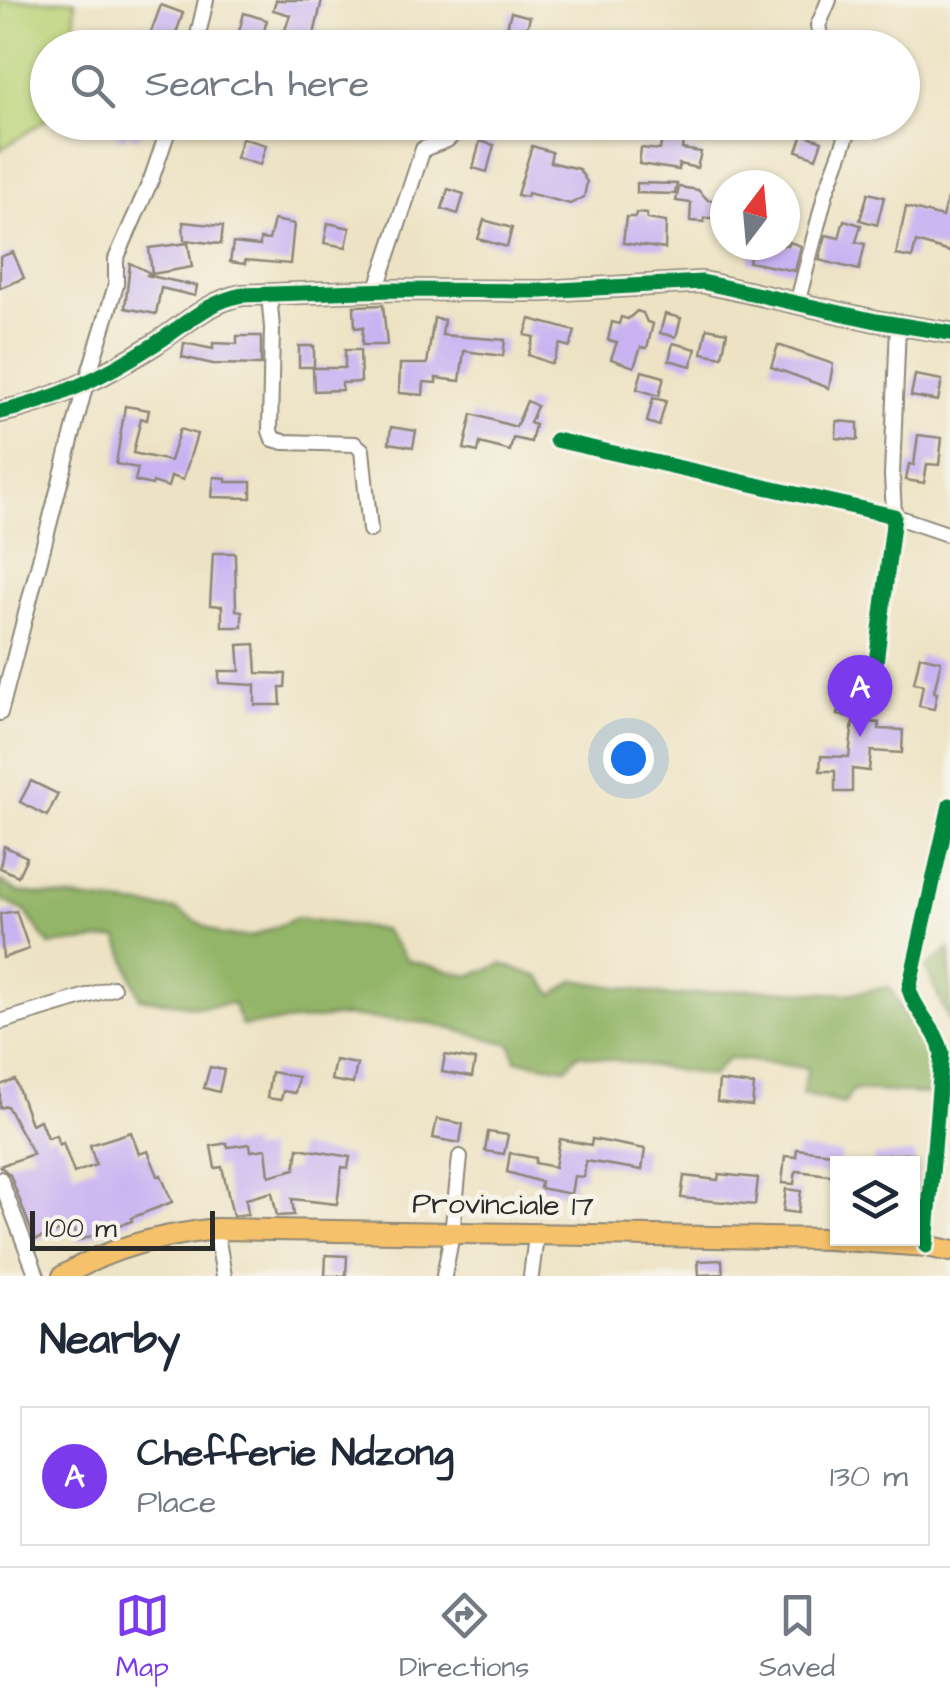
<!DOCTYPE html>
<style>
body{margin:0;font-family:"Architects Daughter",sans-serif;background:#f2f2f3;color:#1f2937}
.controls{position:absolute;right:30px;bottom:30px;display:grid;overflow:hidden;border-radius:0px;box-shadow:0 2px 8px #0004}
.controls button{width:90px;height:90px;display:grid;place-items:center;padding:0;border:0;border-bottom:2px solid #e0e1e3;background:#fff;color:#1f2937;font:50px sans-serif}
.compass{position:absolute;left:710px;top:170px;width:90px;height:90px;border-radius:50%;background:#fff;box-shadow:0 2px 8px #0004;rotate:16deg}
.scale{position:absolute;left:30px;bottom:25px;width:185px;box-sizing:border-box;padding-left:10px;border:5px solid #2b2b2b;border-top:0;font-size:28px;line-height:35px;white-space:nowrap;color:#2b2b2b;-webkit-text-stroke:8px #f7f3e8;paint-order:stroke}
.you{position:absolute;left:628px;top:758px;width:35px;height:35px;margin:-25px;border:8px solid #fff;border-radius:50%;background:#1a73e8;box-shadow:0 0 0 15px #1a73e833}
.badge{display:grid;place-items:center;width:65px;height:65px;border-radius:50%;background:#7c3aed;color:#fff;font-size:32px;font-weight:700}
.pin{position:absolute;translate:-50% -82px;filter:drop-shadow(0 2px 5px #0008)}
.pin::after{content:'';position:absolute;top:52px;width:35px;height:30px;background:inherit;clip-path:polygon(0 0,100% 0,50% 100%)}
.list{margin:0;padding:0;list-style:none}
h2{display:flex;justify-content:space-between;align-items:center;height:130px;margin:0;padding:0 40px;font-size:42px}
h2 small{font-size:32px;font-weight:400;color:#747a83}
.list li{display:grid;grid-template-columns:65px 1fr auto;gap:30px;align-items:center;box-sizing:border-box;height:140px;margin:0 20px 20px;padding:0 20px;border:2px solid #e0e1e3;border-radius:0px}
.list b{display:block;font-size:38px;white-space:nowrap}
.list p{margin:0;font-size:32px;white-space:nowrap;color:#747a83}
.list em{font-size:32px;font-style:normal;color:#747a83}
.icon{flex:none;width:55px;height:55px;fill:none;stroke:currentColor;stroke-width:2;stroke-linecap:round;stroke-linejoin:round}
.map{position:relative;flex:none;width:950px;height:1276px;overflow:hidden}
.search{position:absolute;background:#fff;box-shadow:0 2px 8px #0004;left:30px;right:30px;top:30px;height:110px;display:flex;align-items:center;gap:25px;box-sizing:border-box;padding:0 35px;border-radius:55px;color:#747a83;font-size:38px}
.sheet{height:290px;background:#fff}
nav{display:flex;justify-content:space-around;align-items:center;box-sizing:border-box;height:140px;border-top:2px solid #e0e1e3;background:#fff;font-size:28px;color:#747a83}
nav a{display:grid;justify-items:center;gap:5px}
nav .on{color:#7c3aed}
.map>svg:first-child{display:block}
.green{fill:#bad378;stroke:#727f52;stroke-width:2.5}
.forest{fill:#93b568;stroke:#5f704a;stroke-width:2.5}
.building{fill:#c8b2f2}
.lines{fill:none;stroke-linecap:round;stroke-linejoin:round}
.street-casing{stroke:#8c8778;stroke-width:18}
.secondary-casing{stroke:#8c8778;stroke-width:24}
.primary-casing{stroke:#8c8778;stroke-width:24}
.street{stroke:#fff;stroke-width:14}
.secondary{stroke:#fbe6c4;stroke-width:20}
.primary{stroke:#f5c16b;stroke-width:20}
.cycleway-casing{stroke:#f7f3e8;stroke-width:21}
.cycleway{stroke:#00873e;stroke-width:15}
.labels{text-anchor:middle;stroke-width:10;stroke-linejoin:round;paint-order:stroke}
.street-label{font-size:30px;fill:#2b2b2b;stroke:#f7f3e8}
</style>
<div class="map">
<svg width="950" height="1276" viewBox="0 0 950 1276">
<rect width="100%" height="100%" fill="#f7f3e8"/>
<filter id="ink" filterUnits="userSpaceOnUse"><feTurbulence type="fractalNoise" baseFrequency=".01" numOctaves="2"/><feDisplacementMap in="SourceGraphic" scale="20" xChannelSelector="R" yChannelSelector="G"/><feConvolveMatrix kernelMatrix="1 2 1 2 8 2 1 2 1" color-interpolation-filters="sRGB"/></filter>
<filter id="wash" filterUnits="userSpaceOnUse"><feTurbulence type="fractalNoise" baseFrequency=".0048" numOctaves="4" result="noise"/><feDisplacementMap in="SourceGraphic" scale="40" xChannelSelector="R" yChannelSelector="G"/><feGaussianBlur stdDeviation="2.25" result="paint"/><feColorMatrix in="noise" values="0 0 0 0 0 0 0 0 0 0 0 0 0 0 0 0 0 1.4 0 .05"/><feComposite in="paint" operator="in"/></filter>
<g filter="url(#wash)">
<rect width="100%" height="100%" fill="#ede3c4"/>
<path class="green" d="M0,0H75V47L48,48L47,119L0,150Z"/>
<g class="forest">
<path d="M0,881L18,892L177,910L221,935L251,937L297,918L384,930L407,960L469,976L502,964L540,977L554,995L575,980L671,996L750,989L847,994L890,987L904,1015L921,1023L931,1041L936,1061L930,1094L853,1090L844,1104L802,1094L808,1068L728,1058L712,1076L578,1054L566,1068L516,1060L511,1044L429,1023L345,1016L242,1026L233,1003L201,1007L140,998L118,938L49,945L25,911L0,899Z"/>
<path d="M950,949V1023L926,968Z"/>
</g>
<g id="blocks">
<g class="building">
<path d="M276,0H322L311,48H279L290,15L273,10Z"/>
<path d="M161,5L183,13L171,48H145Z"/>
<path d="M511,12L530,17L525,36L506,31Z"/>
<path d="M244,13L267,20L259,48L236,42Z"/>
<path d="M100,122H140L145,127L136,139L128,133L123,140Z"/>
<path d="M663,129L684,132L682,149L701,152L697,168L679,164V170L639,164L641,148L660,150Z"/>
<path d="M803,134L822,141L816,158L797,151Z"/>
<path d="M242,138L266,145L260,165L236,158Z"/>
<path d="M480,141L494,145L487,172L473,168Z"/>
<path d="M532,146L552,152L550,162L579,169L587,182L584,197L570,204L528,193L527,197L517,195Z"/>
<path d="M637,183L677,184L675,194L637,193Z"/>
<path d="M679,187L698,190L708,200H725V218H704V222L690,221L691,203L676,201Z"/>
<path d="M448,189L464,194L458,214L442,209Z"/>
<path d="M868,193L884,197L877,225L860,220Z"/>
<path d="M947,199H950V252L916,242L912,258L896,255L906,207L942,217Z"/>
<path d="M636,213L647,214V219L666,222L665,249L623,243L626,217H635Z"/>
<path d="M274,220L294,224L290,264L245,260V264L230,262L233,243L260,246V239L269,240Z"/>
<path d="M484,220L512,228L507,247L478,239Z"/>
<path d="M844,220L861,225L856,242L865,244L859,270L819,260L826,235L839,238Z"/>
<path d="M183,222L223,226L221,244L184,240Z"/>
<path d="M328,223L350,228L346,247L324,243Z"/>
<path d="M789,242L801,246L795,271L749,262L753,245H788Z"/>
<path d="M188,243L192,267L152,274L149,248Z"/>
<path d="M13,252L24,278L0,288V257Z"/>
<path d="M130,263L152,274L146,275L197,286L195,296L161,288L156,314L125,308Z"/>
<path d="M383,305L387,345H362L363,327L355,328L354,306Z"/>
<path d="M637,311L643,313L647,322L653,324L647,348L641,347L634,367L611,359L617,342L608,340L612,322L619,324L621,317L628,319Z"/>
<path d="M665,314L681,318L676,337L660,333Z"/>
<path d="M434,318L444,320L442,335L505,340L503,356L464,351L460,381L436,378V383L424,382L423,395L399,393L400,364H427Z"/>
<path d="M530,319L575,331L570,347L560,344L552,364L528,355L534,337L525,335Z"/>
<path d="M707,328L727,332L722,357L702,353Z"/>
<path d="M237,336H261V365L213,364L182,357L184,343L213,349V343L237,344Z"/>
<path d="M673,343L696,349L691,366L669,360Z"/>
<path d="M778,345L833,364L829,388L771,367Z"/>
<rect x="299" y="346" width="15" height="21"/>
<path d="M345,350H360L361,382L342,383V390L314,391L313,368H345Z"/>
<path d="M642,371L664,377L659,396L637,389Z"/>
<path d="M915,375L942,380L938,401L911,396Z"/>
<path d="M653,398L666,401L659,426L647,422Z"/>
<path d="M527,401L537,406L530,423L535,425L531,442L513,438L510,451L480,443L478,452L464,449L472,414L516,427Z"/>
<path d="M125,406L149,410L147,420L141,418L133,453L170,461L180,429L197,434L183,480L171,476L168,487L153,482L152,485L135,481L138,468L116,464Z"/>
<path d="M837,421L858,423V440L836,438Z"/>
<path d="M391,427L416,431L413,447L389,443Z"/>
<path d="M918,435L942,438L939,465L927,464L924,483L906,480L909,464L914,465Z"/>
<path d="M214,477L226,478V482H251V498L212,497Z"/>
<path d="M213,553H235L236,610L242,611V627H222V606L210,605Z"/>
<path d="M255,644L257,673L286,674L285,687H280L281,705H255V685L219,683V671H240L238,645Z"/>
<path d="M920,656L941,661L934,692L937,693L934,709L919,706L923,685L914,683Z"/>
<path d="M843,682L861,685L856,718L838,715Z"/>
<path d="M853,721L879,723V729L903,730L902,753L871,751L869,771L852,769V792H835V771H820L821,756L849,757Z"/>
<path d="M31,781L58,794L47,816L20,802Z"/>
<path d="M4,846L27,857L18,876L0,868Z"/>
<path d="M16,911L29,949L3,958L0,914Z"/>
<path d="M445,1055L475,1060L472,1077L442,1072Z"/>
<path d="M335,1060L357,1064L353,1084L331,1080Z"/>
<path d="M210,1067L224,1070L219,1092L204,1088Z"/>
<path d="M271,1072L298,1077L295,1093L283,1091L281,1100L267,1098Z"/>
<path d="M15,1080L31,1124L40,1120L47,1138L56,1135L59,1145L63,1143L74,1173L96,1165L90,1145L131,1132L139,1154L148,1151L158,1176L161,1175L172,1202L131,1218L132,1221L78,1241L72,1226L35,1240L10,1175L0,1166L33,1154L7,1106L0,1108V1085Z"/>
<path d="M719,1081L754,1085L752,1106L717,1102Z"/>
<path d="M437,1119L463,1124L460,1143L433,1138Z"/>
<path d="M488,1132L508,1135L504,1154L485,1151Z"/>
<path d="M560,1139L591,1145L592,1139L645,1149L642,1170L586,1161L584,1177L574,1176L571,1194L540,1188L541,1182L507,1172L510,1153L536,1158L535,1163L555,1167Z"/>
<path d="M227,1143L228,1147L250,1144L251,1151L266,1149L269,1176L295,1169L298,1148L350,1157L348,1168L342,1167L337,1204L292,1199L294,1215L277,1216L272,1192L246,1199L248,1214L233,1216L222,1167L215,1168L211,1146Z"/>
<path d="M797,1149L841,1154L838,1176L796,1171L794,1184L782,1183L785,1156L796,1157Z"/>
<path d="M914,1153L915,1164H874V1156Z"/>
<path d="M719,1174L758,1178L755,1205L681,1198L684,1176L718,1180Z"/>
<path d="M786,1189L801,1191L798,1213L783,1211Z"/>
<path d="M326,1255L347,1256L346,1276H325Z"/>
<path d="M722,1260L723,1274L699,1275L698,1261Z"/>
</g>
</g>
</g>
<g filter="url(#ink)">
<use href="#blocks" fill-opacity="0" stroke="#8c8778" stroke-width="2.5"/>
<g class="lines">
<defs>
<g id="street">
<path d="M195,48L206,0"/>
<path d="M823,48L818,26L829,0"/>
<path d="M376,291L423,149L447,140L467,122"/>
<path d="M269,294L272,328L270,431L273,439L284,442L355,444L362,450L370,530"/>
<path d="M797,304L826,192L852,122"/>
<path d="M898,325L892,475L894,516L950,535"/>
<path d="M556,440L894,516L871,704"/>
<path d="M0,713L86,383L116,285V259L151,180L171,122"/>
<path d="M0,1022L113,988"/>
<path d="M0,1179L37,1276"/>
<path d="M216,1229L224,1276"/>
<path d="M926,1246L942,1053C937,1028 916,1014 909,989L950,805"/>
<path d="M444,1276L452,1234L460,1157"/>
<path d="M531,1276L536,1236"/>
</g>
<path id="secondary" d="M0,412C57,400 106,375 155,344C185,325 207,302 242,295L391,290L542,291L702,282L876,321L950,333"/>
<path id="primary" d="M63,1276C112,1246 160,1236 216,1229L830,1239L926,1246L950,1251"/>
</defs>
<use href="#street" class="street-casing"/>
<use href="#secondary" class="secondary-casing"/>
<use href="#primary" class="primary-casing"/>
<use href="#street" class="street"/>
<use href="#secondary" class="secondary"/>
<use href="#primary" class="primary"/>
<defs>
<g id="cycleway">
<path d="M0,412C57,400 106,375 155,344C185,325 207,302 242,295L391,290L542,291L702,282L876,321L950,333"/>
<path d="M556,440L894,516L871,704"/>
<path d="M926,1246L942,1053C937,1028 916,1014 909,989L950,805"/>
</g>
</defs>
<use href="#cycleway" class="cycleway-casing"/>
<use href="#cycleway" class="cycleway"/>
</g>
</g>
<g class="labels">
<g class="street-label">
<text transform="translate(503 1204) rotate(1)" y="10">Provinciale 17</text>
</g>
</g>
</svg>
<div class="controls">
<button><svg class="icon" aria-label="layers" viewBox="0 0 24 24"><path d="M12 4l9 5-9 5-9-5zM3 14l9 5 9-5"/></svg></button>
</div>
<svg class="compass" viewBox="-18 -18 36 36"><path d="M0-13l5 13h-10z" fill="#e53935"/><path d="M0 13l5-13h-10z" fill="#747a83"/></svg>
<div class="scale">100 m</div>
<div class="you"></div>
<div class="pin badge" style="left:860px;top:737px">A</div>
<div class="search"><svg class="icon" aria-label="search" viewBox="0 0 24 24"><circle cx="10" cy="10" r="6"/><path d="M15 15l6 6"/></svg>Search here</div>
</div>
<section class="sheet">
<h2>Nearby<small></small></h2>
<ul class="list">
<li><span class="badge">A</span><div><b>Chefferie Ndzong</b><p>Place</p></div><em>130 m</em></li>
</ul>
</section>
<nav>
<a class="on"><svg class="icon" aria-label="map" viewBox="0 0 24 24"><path d="M3 6l6-2 6 2 6-2v14l-6 2-6-2-6 2zM9 4v14M15 6v14"/></svg>Map</a>
<a><svg class="icon" aria-label="directions" viewBox="0 0 24 24"><path d="M12 3l9 9-9 9-9-9zM9 14v-3h6M13 9l2 2-2 2"/></svg>Directions</a>
<a><svg class="icon" aria-label="saved" viewBox="0 0 24 24"><path d="M7 4h10v16l-5-4-5 4z"/></svg>Saved</a>
</nav>
